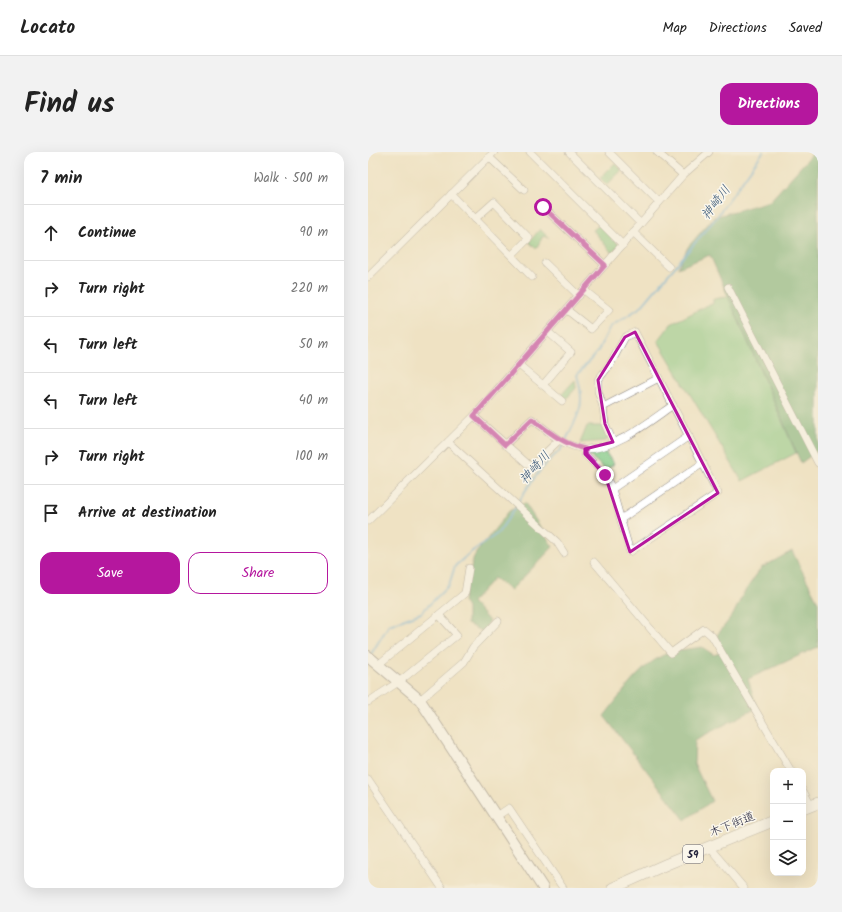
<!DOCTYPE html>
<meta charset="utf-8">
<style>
body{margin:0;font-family:Kalam,"Klee One",sans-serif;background:#f2f2f2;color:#222}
.controls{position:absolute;right:12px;bottom:12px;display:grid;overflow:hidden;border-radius:8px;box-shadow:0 4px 16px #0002}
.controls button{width:36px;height:36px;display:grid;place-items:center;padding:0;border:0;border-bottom:1px solid #e0e0e0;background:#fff;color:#222;font:20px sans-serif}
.stop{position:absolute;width:12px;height:12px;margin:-9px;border:3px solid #b5179e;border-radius:50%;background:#fff}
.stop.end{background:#b5179e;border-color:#fff;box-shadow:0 1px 4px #0008}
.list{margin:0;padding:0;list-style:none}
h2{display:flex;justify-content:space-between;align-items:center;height:52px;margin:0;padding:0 16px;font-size:17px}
h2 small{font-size:13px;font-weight:400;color:#767676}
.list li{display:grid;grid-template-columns:26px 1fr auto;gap:12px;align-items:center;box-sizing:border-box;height:56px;padding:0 16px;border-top:1px solid #e0e0e0}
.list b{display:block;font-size:15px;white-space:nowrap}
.list em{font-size:13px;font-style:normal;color:#767676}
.actions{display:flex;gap:8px;padding:12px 16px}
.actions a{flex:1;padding:9px 0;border:1px solid #b5179e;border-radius:12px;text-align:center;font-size:14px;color:#b5179e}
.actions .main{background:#b5179e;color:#fff}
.icon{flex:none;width:22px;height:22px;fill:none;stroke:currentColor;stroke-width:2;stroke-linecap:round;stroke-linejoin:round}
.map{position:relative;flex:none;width:450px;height:736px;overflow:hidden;border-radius:12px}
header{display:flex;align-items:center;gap:24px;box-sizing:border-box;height:56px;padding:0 20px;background:#fff;border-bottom:1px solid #e0e0e0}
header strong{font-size:19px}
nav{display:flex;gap:22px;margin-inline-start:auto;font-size:14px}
.intro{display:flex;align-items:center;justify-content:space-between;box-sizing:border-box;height:96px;padding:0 24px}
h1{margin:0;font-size:28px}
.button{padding:10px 18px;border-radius:12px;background:#b5179e;color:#fff;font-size:14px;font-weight:700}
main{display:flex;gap:24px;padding:0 24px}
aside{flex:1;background:#fff;border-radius:12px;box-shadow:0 4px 16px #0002}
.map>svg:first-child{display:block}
.green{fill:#80c884;stroke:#517560}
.forest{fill:#68ac72;stroke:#456756}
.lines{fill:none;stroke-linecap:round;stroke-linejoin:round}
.stream{stroke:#5fa9d7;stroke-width:2}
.street-casing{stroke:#88827f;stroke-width:8}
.secondary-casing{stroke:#88827f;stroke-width:12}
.primary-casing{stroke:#88827f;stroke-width:12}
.street{stroke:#fff;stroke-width:7}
.secondary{stroke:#fff;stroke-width:10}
.primary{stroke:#fff;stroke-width:11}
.route{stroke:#b5179e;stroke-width:5}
.marked{fill:none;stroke:#b5179e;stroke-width:3;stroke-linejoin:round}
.labels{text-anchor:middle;stroke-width:3;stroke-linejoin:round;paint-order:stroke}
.shield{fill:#fbf7ec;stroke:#636270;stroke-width:1}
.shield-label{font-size:11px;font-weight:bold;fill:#22223b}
.street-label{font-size:12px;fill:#22223b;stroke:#fbf7ec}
.water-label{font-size:13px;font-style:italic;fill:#3a5879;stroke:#fbf7ec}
</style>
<header>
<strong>Locato</strong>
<nav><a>Map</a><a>Directions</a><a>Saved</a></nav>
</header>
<div class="intro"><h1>Find us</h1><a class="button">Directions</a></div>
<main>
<aside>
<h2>7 min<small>Walk · 500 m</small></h2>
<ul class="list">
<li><svg class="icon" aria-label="ahead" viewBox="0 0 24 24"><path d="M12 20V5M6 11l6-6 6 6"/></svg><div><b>Continue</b></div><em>90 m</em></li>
<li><svg class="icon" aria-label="right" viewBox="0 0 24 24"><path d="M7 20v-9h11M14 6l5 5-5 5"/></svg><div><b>Turn right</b></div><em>220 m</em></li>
<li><svg class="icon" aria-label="left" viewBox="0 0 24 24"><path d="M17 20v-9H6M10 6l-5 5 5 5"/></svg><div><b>Turn left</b></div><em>50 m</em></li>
<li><svg class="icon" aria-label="left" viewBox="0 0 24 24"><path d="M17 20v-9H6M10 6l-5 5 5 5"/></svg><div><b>Turn left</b></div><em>40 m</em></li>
<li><svg class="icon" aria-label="right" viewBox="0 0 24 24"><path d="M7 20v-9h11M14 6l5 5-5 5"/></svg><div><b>Turn right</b></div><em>100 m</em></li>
<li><svg class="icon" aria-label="arrive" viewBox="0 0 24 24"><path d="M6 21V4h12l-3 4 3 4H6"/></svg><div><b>Arrive at destination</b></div></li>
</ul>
<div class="actions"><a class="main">Save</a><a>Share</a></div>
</aside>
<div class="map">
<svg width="450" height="736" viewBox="0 0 450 736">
<rect width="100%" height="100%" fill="#fbf7ec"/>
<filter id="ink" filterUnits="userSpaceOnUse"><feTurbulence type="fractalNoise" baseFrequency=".025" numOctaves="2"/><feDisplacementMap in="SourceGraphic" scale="8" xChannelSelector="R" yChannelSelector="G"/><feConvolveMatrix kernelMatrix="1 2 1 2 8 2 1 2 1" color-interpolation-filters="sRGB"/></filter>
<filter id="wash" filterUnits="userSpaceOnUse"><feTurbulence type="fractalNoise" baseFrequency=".012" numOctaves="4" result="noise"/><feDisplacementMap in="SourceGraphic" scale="16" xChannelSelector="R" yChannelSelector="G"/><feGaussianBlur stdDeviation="0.9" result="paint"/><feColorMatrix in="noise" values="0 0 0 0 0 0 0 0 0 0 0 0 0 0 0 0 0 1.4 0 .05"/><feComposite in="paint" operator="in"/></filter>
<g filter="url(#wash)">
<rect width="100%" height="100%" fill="#efe2c3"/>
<g class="green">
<path d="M247,11L254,18L239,33L232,26Z"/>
<path d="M233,72L251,93L244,101L225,78Z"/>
<path d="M172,77L181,86L175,84L168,97L161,90Z"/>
<path d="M364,144L366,158L428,301L374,329L290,189L303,172L340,153L345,152V147Z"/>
<path d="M207,228L208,236L198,247L193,243Z"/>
<path d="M219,274H235L240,287L238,289L212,291Z"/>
<path d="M235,297L246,312L238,318L221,303V300L223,298Z"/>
</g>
<g class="forest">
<path d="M446,0H450V298L433,311L342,103L310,116L320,95L346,65L402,49Z"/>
<path d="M157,351L185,395L143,438L126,426L104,450L121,469L115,480L99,472V456L95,449L105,407L108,401L141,359Z"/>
<path d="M424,399L450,450V495L380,527L389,556L327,588L326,612L344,649L317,668L236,564C255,541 273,510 303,500C312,497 324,497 334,495L346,503L355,499L349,483L365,463L375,442L393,416Z"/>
</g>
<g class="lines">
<g class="stream">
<path d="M198,288C211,261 218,254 209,223L230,199L242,175L273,155L347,67L395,0"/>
<path d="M150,351C158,337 166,325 177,313C184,304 190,303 196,292"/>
<path d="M3,502L21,473L53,461L81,433L87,414L103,400L130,381L148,355"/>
</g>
</g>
</g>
<g filter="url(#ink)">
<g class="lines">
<defs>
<g id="street">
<path d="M162,0L255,93"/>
<path d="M201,0L272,71"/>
<path d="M241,0L291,50"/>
<path d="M289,0L315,23"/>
<path d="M121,5L156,38"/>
<path d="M83,42L164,125"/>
<path d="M175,55L237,113"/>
<path d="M107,67L126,50L161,86L144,103"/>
<path d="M265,80L301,115"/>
<path d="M177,111L211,144"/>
<path d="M0,125L126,0"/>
<path d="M360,135L450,311"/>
<path d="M199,158L223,177L241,158L216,138"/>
<path d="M151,213L194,249"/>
<path d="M175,233L203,200L180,180"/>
<path d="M235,255L291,226"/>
<path d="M106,264L163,315L191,288C199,292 208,296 217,297C247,298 282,269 305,253"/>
<path d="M80,290L189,390L196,401"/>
<path d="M137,293L164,267L191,288"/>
<path d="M217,297V302L237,323L244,337L262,400L350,341L267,180L257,185L243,211L230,228V239L235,255L237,272L245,290"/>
<path d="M244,337L321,284"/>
<path d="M253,367L335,311"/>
<path d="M0,369L106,264L315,23L341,0"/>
<path d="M226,410L303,501L336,477L344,484L423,619"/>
<path d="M11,512L97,441L101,416"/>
<path d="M52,548L96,510L105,495L130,469"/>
<path d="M0,550L32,529L89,483L71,463"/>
<path d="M0,627L74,736"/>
<path d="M435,639L443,654"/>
<path d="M129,664L141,656L195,736"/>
<path d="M341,695L376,736"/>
</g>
<path id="secondary" d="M0,504L52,548L175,736"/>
<g id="primary">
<path d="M435,657L450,651"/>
<path d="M245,736L299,712L405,669"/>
</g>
</defs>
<use href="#street" class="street-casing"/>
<use href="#secondary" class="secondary-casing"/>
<use href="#primary" class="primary-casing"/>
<use href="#street" class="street"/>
<use href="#secondary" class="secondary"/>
<use href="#primary" class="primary"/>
</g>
</g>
<g class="lines" filter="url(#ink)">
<path class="route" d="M175,55L237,113L106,264L137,293L164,267C181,280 195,292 217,297V302L237,323"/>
</g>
<path d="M0 0H450V736H0ZM267,180L350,341L262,400L237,323L217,302V297L245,290L237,272L230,228L257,185Z" fill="#efe2c3" fill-opacity=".55" fill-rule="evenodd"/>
<path class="marked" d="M267,180L350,341L262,400L237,323L217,302V297L245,290L237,272L230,228L257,185Z"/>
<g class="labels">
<rect class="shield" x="315" y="693" width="20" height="18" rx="3"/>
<g class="shield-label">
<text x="325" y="706">59</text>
</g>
<g class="street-label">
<text transform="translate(364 672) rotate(-22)" y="4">木下街道</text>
</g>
<g class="water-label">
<text transform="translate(347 50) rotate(-53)" y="5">神崎川</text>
<text transform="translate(166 315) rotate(-48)" y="5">神崎川</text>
</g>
</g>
</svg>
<div class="controls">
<button>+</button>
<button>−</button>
<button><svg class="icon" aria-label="layers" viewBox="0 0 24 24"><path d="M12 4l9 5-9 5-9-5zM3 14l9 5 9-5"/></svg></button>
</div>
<div class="stop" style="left:175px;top:55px"></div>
<div class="stop end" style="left:237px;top:323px"></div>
</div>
</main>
